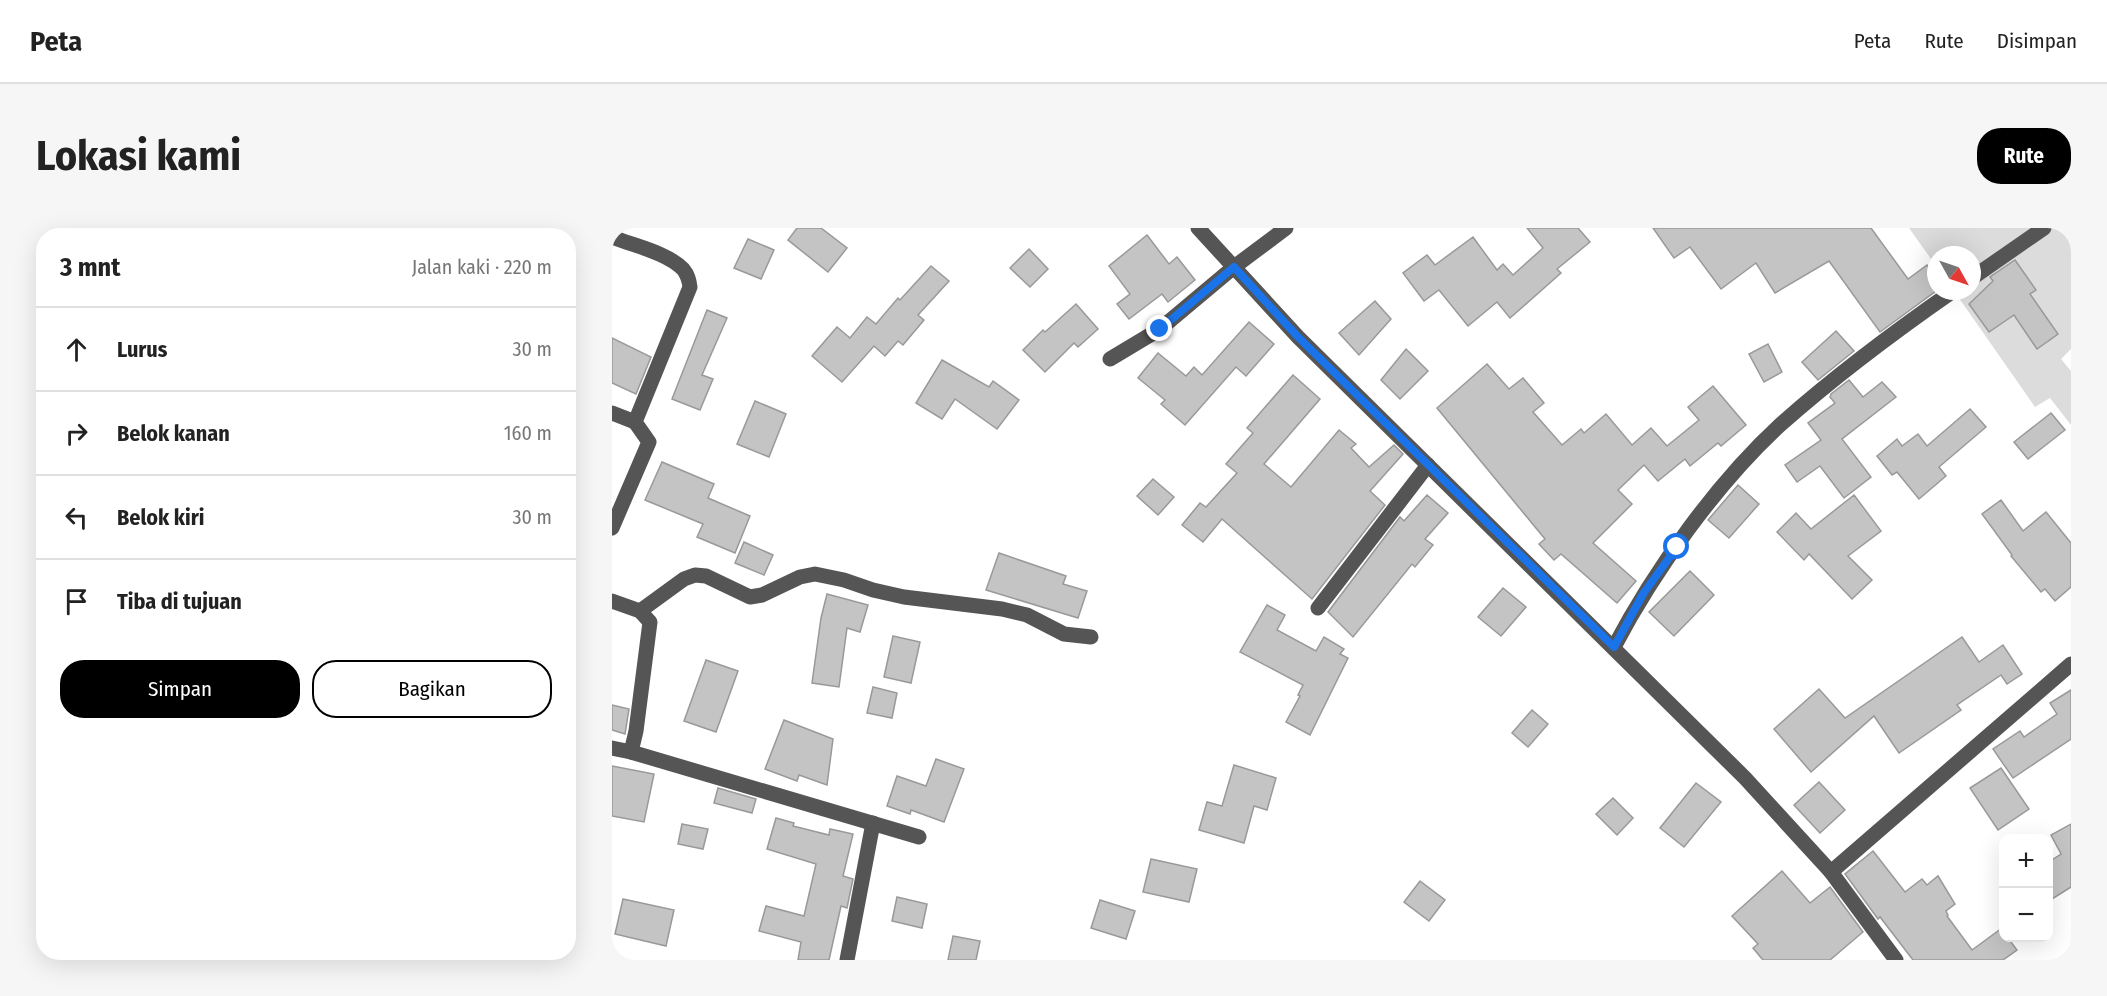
<!DOCTYPE html>
<html lang="id">
<meta charset="utf-8">
<style>
body{margin:0;font-family:"Fira Sans Condensed",sans-serif;background:#f6f6f6;color:#222}
.controls{position:absolute;right:18px;bottom:18px;display:grid;overflow:hidden;border-radius:12px;box-shadow:0 6px 24px #0002}
.controls button{width:54px;height:54px;display:grid;place-items:center;padding:0;border:0;border-bottom:2px solid #e0e0e0;background:#fff;color:#222;font:30px sans-serif}
.compass{position:absolute;left:1315px;top:18px;width:54px;height:54px;border-radius:50%;background:#fff;box-shadow:0 6px 24px #0002;rotate:130deg}
.stop{position:absolute;width:18px;height:18px;margin:-14px;border:4px solid #1a73e8;border-radius:50%;background:#fff}
.stop.end{background:#1a73e8;border-color:#fff;box-shadow:0 2px 6px #0008}
.list{margin:0;padding:0;list-style:none}
h2{display:flex;justify-content:space-between;align-items:center;height:78px;margin:0;padding:0 24px;font-size:26px}
h2 small{font-size:20px;font-weight:400;color:#767676}
.list li{display:grid;grid-template-columns:39px 1fr auto;gap:18px;align-items:center;box-sizing:border-box;height:84px;padding:0 24px;border-top:2px solid #e0e0e0}
.list b{display:block;font-size:22px;white-space:nowrap}
.list em{font-size:20px;font-style:normal;color:#767676}
.actions{display:flex;gap:12px;padding:18px 24px}
.actions a{flex:1;padding:14px 0;border:2px solid #000;border-radius:24px;text-align:center;font-size:21px;color:#000}
.actions .main{background:#000;color:#fff}
.icon{flex:none;width:33px;height:33px;fill:none;stroke:currentColor;stroke-width:2;stroke-linecap:round;stroke-linejoin:round}
.map{position:relative;flex:none;width:1459px;height:732px;overflow:hidden;border-radius:24px}
header{display:flex;align-items:center;gap:36px;box-sizing:border-box;height:84px;padding:0 30px;background:#fff;border-bottom:2px solid #e0e0e0}
header strong{font-size:28px}
nav{display:flex;gap:33px;margin-inline-start:auto;font-size:21px}
.intro{display:flex;align-items:center;justify-content:space-between;box-sizing:border-box;height:144px;padding:0 36px}
h1{margin:0;font-size:42px}
.button{padding:15px 27px;border-radius:24px;background:#000;color:#fff;font-size:21px;font-weight:700}
main{display:flex;gap:36px;padding:0 36px}
aside{flex:1;background:#fff;border-radius:24px;box-shadow:0 6px 24px #0002}
.map>svg:first-child{display:block}
.green{fill:#dcdcdc}
.building{fill:#c4c4c4;stroke:#999;stroke-width:1.5}
.lines{fill:none;stroke-linecap:round;stroke-linejoin:round}
.minor{stroke:#555;stroke-width:15}
.route{stroke:#1a73e8;stroke-width:8}
</style>
<header>
<strong>Peta</strong>
<nav><a>Peta</a><a>Rute</a><a>Disimpan</a></nav>
</header>
<div class="intro"><h1>Lokasi kami</h1><a class="button">Rute</a></div>
<main>
<aside>
<h2>3 mnt<small>Jalan kaki · 220 m</small></h2>
<ul class="list">
<li><svg class="icon" aria-label="ahead" viewBox="0 0 24 24"><path d="M12 20V5M6 11l6-6 6 6"/></svg><div><b>Lurus</b></div><em>30 m</em></li>
<li><svg class="icon" aria-label="right" viewBox="0 0 24 24"><path d="M7 20v-9h11M14 6l5 5-5 5"/></svg><div><b>Belok kanan</b></div><em>160 m</em></li>
<li><svg class="icon" aria-label="left" viewBox="0 0 24 24"><path d="M17 20v-9H6M10 6l-5 5 5 5"/></svg><div><b>Belok kiri</b></div><em>30 m</em></li>
<li><svg class="icon" aria-label="arrive" viewBox="0 0 24 24"><path d="M6 21V4h12l-3 4 3 4H6"/></svg><div><b>Tiba di tujuan</b></div></li>
</ul>
<div class="actions"><a class="main">Simpan</a><a>Bagikan</a></div>
</aside>
<div class="map">
<svg width="1459" height="732" viewBox="0 0 1459 732">
<rect width="100%" height="100%" fill="#fff"/>
<path class="green" d="M1297,0H1459V121L1449,131L1459,143V197L1438,170L1423,179L1342,63H1360V27H1324V38Z"/>
<g class="building">
<path d="M185,0H209L235,20L216,44L176,12Z"/>
<path d="M915,0H966L978,14L945,41L949,45L898,90L885,74L856,98L827,62L812,73L791,45L815,27L823,37L861,9L885,42L891,36L901,47L931,20Z"/>
<path d="M1041,0H1259L1296,51L1315,37L1324,49V63L1268,104L1217,33L1163,65L1144,35L1109,61L1078,19L1062,30Z"/>
<path d="M535,7L557,36L565,29L583,52L556,74L550,66L517,91L505,76L518,66L497,38Z"/>
<path d="M136,11L162,22L149,51L122,40Z"/>
<path d="M417,21L436,41L418,59L398,40Z"/>
<path d="M1403,32L1424,62L1418,66L1446,106L1425,121L1402,87L1377,104L1357,76L1381,53L1378,49Z"/>
<path d="M319,38L337,53L306,87L312,92L291,117L286,113L273,128L262,118L230,154L200,128L225,99L238,110L255,89L264,96L286,70L288,72Z"/>
<path d="M763,73L779,91L747,127L727,105Z"/>
<path d="M464,76L486,101L466,119L462,115L433,144L411,122L431,102L433,104Z"/>
<path d="M95,82L115,90L90,147L101,151L88,182L60,171Z"/>
<path d="M637,94L662,116L634,148L624,139L573,197L549,176L553,172L526,150L546,125L574,148L582,139L590,147Z"/>
<path d="M1224,103L1242,123L1206,152L1190,134Z"/>
<path d="M0,110L39,129L24,166L0,155Z"/>
<path d="M1156,116L1170,144L1152,154L1137,126Z"/>
<path d="M794,121L816,143L788,171L769,152Z"/>
<path d="M330,132L377,159L381,153L407,172L385,201L343,171L330,191L304,175Z"/>
<path d="M875,136L897,161L911,150L932,175L921,184L950,217L969,201L972,205L994,186L1020,217L1039,200L1055,218L1087,192L1076,179L1101,158L1134,197L1109,218L1106,215L1078,238L1073,231L1046,253L1032,237L1006,262L1020,276L981,315L1024,353L1005,375L949,326L942,332L927,316L933,311L825,180Z"/>
<path d="M681,147L708,171L652,236L679,259L727,202L744,216L739,220L757,239L782,217L791,226L758,263L773,277L700,371L610,291L591,314L570,297L588,275L594,279L625,245L614,236L641,205L635,200Z"/>
<path d="M1237,152L1251,169L1270,154L1284,169L1230,211L1259,249L1232,270L1208,238L1185,254L1173,237L1209,212L1196,195L1223,175L1218,169L1219,166Z"/>
<path d="M143,173L174,186L157,229L125,216Z"/>
<path d="M1358,181L1374,199L1327,239L1334,248L1307,271L1285,244L1280,247L1265,228L1285,211L1290,218L1306,206L1315,218Z"/>
<path d="M1439,185L1453,202L1416,231L1402,214Z"/>
<path d="M50,234L102,256L96,270L138,288L123,325L85,309L91,296L33,272Z"/>
<path d="M541,251L562,269L546,287L525,268Z"/>
<path d="M1126,257L1147,276L1117,310L1096,292Z"/>
<path d="M815,267L836,285L813,311L821,317L803,339L800,336L741,409L716,384L788,289L792,293Z"/>
<path d="M1242,267L1269,303L1236,328L1260,352L1240,371L1197,326L1192,332L1165,304L1184,285L1199,301Z"/>
<path d="M1389,272L1411,303L1434,284L1459,315V359L1443,373L1433,361L1429,364L1399,328L1400,327L1370,286Z"/>
<path d="M132,314L161,327L152,347L123,335Z"/>
<path d="M387,325L454,348L451,356L475,363L466,390L374,362Z"/>
<path d="M1078,343L1102,367L1062,408L1037,384Z"/>
<path d="M891,360L914,379L889,408L866,389Z"/>
<path d="M215,366L256,377L248,404L235,400L227,459L200,455L209,390Z"/>
<path d="M655,377L673,387L665,402L704,423L712,409L732,421L728,426L736,430L698,507L674,494L688,468L686,467L691,457L628,424Z"/>
<path d="M281,408L308,414L299,455L272,449Z"/>
<path d="M1350,409L1367,434L1391,417L1410,446L1395,456L1389,447L1345,477L1349,482L1287,525L1262,488L1199,544L1162,501L1207,461L1233,490Z"/>
<path d="M94,432L126,443L104,504L72,493Z"/>
<path d="M261,459L285,465L280,490L255,485Z"/>
<path d="M1459,462V511L1401,550L1381,521L1408,503L1412,509L1445,486L1438,475Z"/>
<path d="M0,477L17,481L13,506L0,502Z"/>
<path d="M920,482L936,496L916,519L900,505Z"/>
<path d="M172,492L221,511L215,557L187,547L185,553L153,541Z"/>
<path d="M324,531L352,541L332,594L299,582L298,586L275,578L285,548L314,558Z"/>
<path d="M622,537L664,550L655,582L642,578L632,615L587,602L595,574L610,578Z"/>
<path d="M0,538L42,546L32,594L0,588Z"/>
<path d="M1389,540L1417,581L1386,602L1358,560Z"/>
<path d="M1207,554L1233,582L1208,605L1182,577Z"/>
<path d="M1084,555L1109,574L1072,619L1048,600Z"/>
<path d="M106,560L144,571L140,585L102,575Z"/>
<path d="M1001,570L1021,590L1005,607L984,586Z"/>
<path d="M164,590L182,595L181,598L217,607L218,601L241,606L231,648L241,651L235,680L229,678L217,732H186L189,714L147,703L154,678L192,688L204,636L155,621Z"/>
<path d="M70,596L96,601L91,621L66,616Z"/>
<path d="M1459,596V659L1437,673V634L1449,626L1439,607Z"/>
<path d="M1261,623L1293,664L1310,651L1315,657L1326,648L1343,676L1334,683L1336,687L1335,688L1360,722L1390,700L1392,710H1396L1405,722L1391,732H1301L1268,689L1266,691L1233,646Z"/>
<path d="M539,631L585,641L577,674L531,664Z"/>
<path d="M1170,643L1198,675L1218,659L1251,704L1218,732H1151L1141,720L1146,716L1120,688Z"/>
<path d="M808,653L833,672L817,693L792,674Z"/>
<path d="M285,669L315,676L310,700L280,693Z"/>
<path d="M11,671L62,682L54,718L3,706Z"/>
<path d="M488,672L523,683L514,711L479,700Z"/>
<path d="M341,708L368,713L364,732H336Z"/>
</g>
<g class="lines">
<g class="minor">
<path d="M586,0L686,109L1133,550L1219,644L1284,732"/>
<path d="M0,9C22,18 54,24 71,41C76,47 77,52 78,59L23,194L37,214L0,300"/>
<path d="M1360,50L1432,0"/>
<path d="M498,131L548,101L622,39L674,0"/>
<path d="M0,185L23,194"/>
<path d="M0,373L28,383L38,394L24,503L19,524L307,609"/>
<path d="M706,380L816,237"/>
<path d="M28,383L72,351L83,347L94,348L138,369L150,367L188,349L203,346L232,352L261,362L292,369L390,381L415,387L452,406L479,409"/>
<path d="M1002,419C1042,343 1104,256 1168,197C1222,149 1282,104 1341,63"/>
<path d="M0,520L19,524"/>
<path d="M1219,644L1459,436"/>
<path d="M235,732L261,595"/>
</g>
</g>
<g class="lines">
<path class="route" d="M548,101L622,39L686,109L1002,419L1031,366L1065,319"/>
</g>
</svg>
<div class="controls">
<button>+</button>
<button>−</button>
</div>
<svg class="compass" viewBox="-18 -18 36 36"><path d="M0-13l5 13h-10z" fill="#e53935"/><path d="M0 13l5-13h-10z" fill="#767676"/></svg>
<div class="stop" style="left:1065px;top:319px"></div>
<div class="stop end" style="left:548px;top:101px"></div>
</div>
</main>
